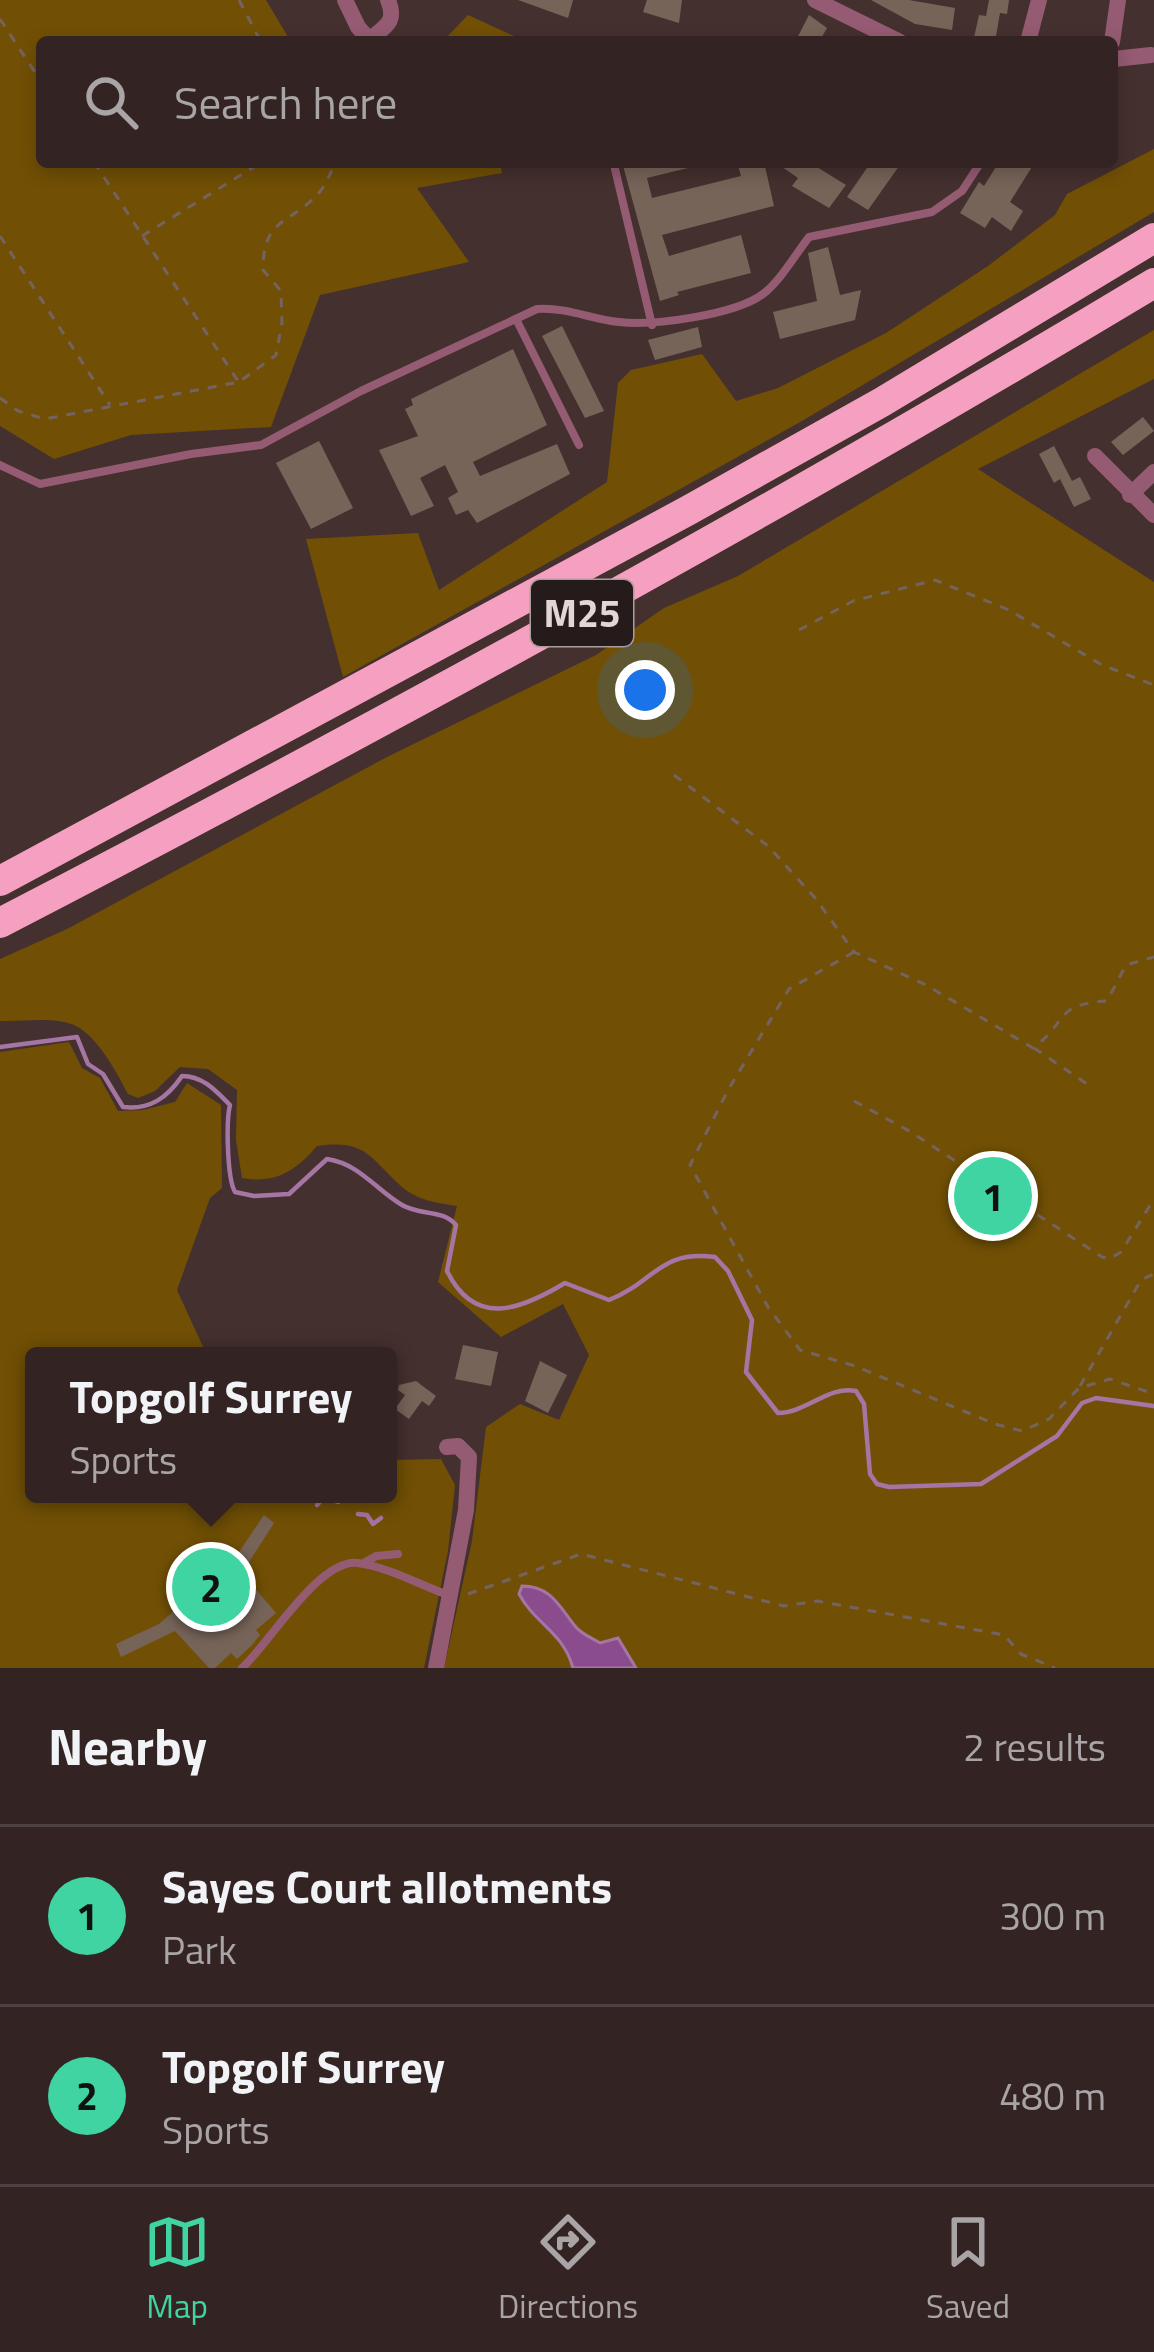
<!DOCTYPE html>
<style>
body{margin:0;font-family:"Titillium Web",sans-serif;background:#3b2c2b;color:#f1f3f6}
.you{position:absolute;left:645px;top:690px;width:42px;height:42px;margin:-30px;border:9px solid #fff;border-radius:50%;background:#1a73e8;box-shadow:0 0 0 18px #1a73e833}
.badge{display:grid;place-items:center;width:78px;height:78px;border-radius:50%;background:#40d4a2;color:#111;font-size:39px;font-weight:700}
.pin{position:absolute;translate:-50% -50%;border:6px solid #fff;box-shadow:0 3px 12px #0006}
.popup{position:absolute;left:25px;top:1347px;width:372px;height:156px;box-sizing:border-box;display:grid;place-content:center;border-radius:12px;background:#332423;filter:drop-shadow(0 3px 9px #0005);font-size:39px;white-space:nowrap;color:#a9a4a6}
.popup b{font-size:45px;color:#f1f3f6}
.popup::after{content:'';position:absolute;left:50%;top:100%;margin-left:-24px;border:24px solid transparent;border-top-color:#332423}
.list{margin:0;padding:0;list-style:none}
h2{display:flex;justify-content:space-between;align-items:center;height:156px;margin:0;padding:0 48px;font-size:51px}
h2 small{font-size:39px;font-weight:400;color:#a9a4a6}
.list li{display:grid;grid-template-columns:78px 1fr auto;gap:36px;align-items:center;box-sizing:border-box;height:180px;padding:0 48px;border-top:3px solid #4e4141}
.list b{display:block;font-size:45px;white-space:nowrap}
.list p{margin:0;font-size:39px;white-space:nowrap;color:#a9a4a6}
.list em{font-size:39px;font-style:normal;color:#a9a4a6}
.icon{flex:none;width:66px;height:66px;fill:none;stroke:currentColor;stroke-width:2;stroke-linecap:round;stroke-linejoin:round}
.map{position:relative;flex:none;width:1154px;height:1668px;overflow:hidden}
.search{position:absolute;background:#332423;box-shadow:0 6px 18px #0003;left:36px;right:36px;top:36px;height:132px;display:flex;align-items:center;gap:30px;box-sizing:border-box;padding:0 42px;border-radius:12px;color:#a9a4a6;font-size:45px}
.sheet{height:516px;background:#332423}
nav{display:flex;justify-content:space-around;align-items:center;box-sizing:border-box;height:168px;border-top:3px solid #4e4141;background:#332423;font-size:33px;color:#a9a4a6}
nav a{display:grid;justify-items:center;gap:6px}
nav .on{color:#40d4a2}
.map>svg:first-child{display:block}
.green{fill:#715005}
.water{fill:#8b4c8d;stroke:#a575a3;stroke-width:3}
.lines{fill:none;stroke-linecap:round;stroke-linejoin:round}
.stream{stroke:#a575a3;stroke-width:4.5}
.building{fill:#776459}
.path{stroke:#756362;stroke-width:3;stroke-dasharray:9 9;stroke-linecap:butt}
.lane{stroke:#955b72;stroke-width:8}
.street{stroke:#955b72;stroke-width:16}
.highway{stroke:#f59fc1;stroke-width:30}
.labels{text-anchor:middle;stroke-width:9;stroke-linejoin:round;paint-order:stroke}
.shield{fill:#241b1a;stroke:#aa9e9d;stroke-width:3}
.shield-label{font-size:39px;font-weight:bold;fill:#e3d6d5}
</style>
<div class="map">
<svg width="1154" height="1668" viewBox="0 0 1154 1668">
<rect width="100%" height="100%" fill="#44302f"/>
<g class="green">
<path d="M0,0H266L291,42H42V162H500L502,173L417,188L469,262L320,295L271,427L131,435L54,459L0,426Z"/>
<path d="M468,15L527,42H442Z"/>
<path d="M1154,149V212L802,421L343,677L306,539L418,533L439,590L607,482L618,383L631,370L702,354L736,401L778,388L886,333L988,266L1055,215L1067,194Z"/>
<path d="M1154,330V379L978,469L1154,582V1668H444L472,1541L486,1427L520,1404L559,1420L589,1355L563,1304L501,1337L438,1282L457,1206C437,1203 416,1200 401,1186C369,1157 366,1139 317,1146C296,1171 275,1184 242,1178L236,1140L237,1090L208,1069L180,1067L155,1091L138,1098L128,1094C117,1073 98,1037 76,1026C55,1016 23,1022 0,1021V959L67,929L387,757L596,655L664,608L738,576Z"/>
<path d="M69,1042L82,1068L100,1078L118,1111L143,1110L175,1102L187,1083L221,1105L222,1188L210,1198L177,1290L204,1349L182,1356H34V1494H388V1460L441,1459L455,1485L448,1551L424,1668H0V1052Z"/>
</g>
<path class="water" d="M522,1586C551,1586 559,1606 575,1626C581,1634 592,1638 600,1643L618,1638L636,1668H573C563,1632 535,1624 519,1594Z"/>
<g class="lines">
<g class="stream">
<path d="M0,1047L77,1037L88,1064L103,1074L123,1107C150,1110 167,1098 182,1076C203,1076 216,1091 230,1105C226,1121 227,1178 235,1192L254,1196L289,1194L327,1159C360,1164 376,1190 402,1205C421,1216 442,1209 456,1225L447,1271C475,1328 520,1310 565,1283L609,1300C655,1282 659,1250 715,1257L728,1271L752,1320L746,1372L778,1413C806,1413 829,1385 856,1391L864,1404L870,1474L877,1484L889,1487L981,1484L1057,1436L1082,1403L1096,1398L1154,1406"/>
<path d="M317,1505L324,1497L338,1502"/>
<path d="M358,1514L367,1515L373,1524L381,1518"/>
</g>
</g>
<g class="building">
<path d="M518,0H573L568,18Z"/>
<path d="M647,0H682L679,23L643,12Z"/>
<path d="M871,0H909L955,8L952,30L915,24Z"/>
<path d="M989,0H1009L1007,14L1000,13L995,42H973L979,15L986,16Z"/>
<path d="M809,15L827,28L819,42H795Z"/>
<path d="M622,162H695L696,166L647,178L652,198L741,176L737,162H764L774,206L662,235L669,256L741,235L751,273L677,292L679,295L660,301Z"/>
<path d="M775,162H809L846,185L829,208L792,186L798,178Z"/>
<path d="M871,162H902L868,210L847,197Z"/>
<path d="M999,162H1035L1010,202L1023,211L1011,231L992,217L985,228L960,213L979,182L984,186Z"/>
<path d="M828,247L840,295L861,290L855,320L780,339L773,312L817,301L808,253Z"/>
<path d="M562,326L604,411L585,418L542,336Z"/>
<path d="M698,327L702,347L655,360L648,340Z"/>
<path d="M513,349L547,425L473,462L480,476L557,444L570,474L477,523L468,510L456,515L448,498L458,492L445,465L420,478L434,506L411,516L379,450L418,436L405,409L413,405L411,399Z"/>
<path d="M1143,417L1154,431L1123,455L1111,442Z"/>
<path d="M319,441L353,508L311,529L276,463Z"/>
<path d="M1054,446L1072,481L1080,477L1091,499L1074,507L1060,479L1054,483L1039,454Z"/>
<path d="M463,1345L498,1352L491,1386L455,1379Z"/>
<path d="M540,1361L567,1375L548,1413L525,1401Z"/>
<path d="M416,1381L436,1396L429,1406L422,1401L409,1419L395,1409L405,1395L398,1390L399,1385Z"/>
<path d="M264,1515L274,1523L242,1573L276,1613L256,1630L260,1635L252,1645L237,1659L231,1653L215,1668H209L175,1631L121,1657L116,1644L159,1624L237,1555Z"/>
</g>
<g class="lines">
<g class="path">
<path d="M239,0L261,42"/>
<path d="M0,19L42,83"/>
<path d="M94,162L238,381"/>
<path d="M0,236L110,405"/>
<path d="M142,236L262,162"/>
<path d="M0,398L18,411L45,419L239,382L276,355L282,323L281,291L263,270C263,218 288,225 316,196C325,188 330,173 336,162"/>
<path d="M799,630L853,601L935,580L1009,610L1102,665L1154,685"/>
<path d="M674,775L768,846L816,899L854,952L926,985L1033,1048C1068,1023 1053,1004 1107,1001L1126,965L1154,957"/>
<path d="M854,952L789,989L728,1090L690,1165L768,1307L800,1350L855,1366L995,1424L1022,1431L1049,1419L1079,1388L1110,1379L1154,1394"/>
<path d="M1034,1048L1087,1084"/>
<path d="M854,1101L911,1132L1102,1257L1109,1259L1121,1252L1154,1199"/>
<path d="M1080,1386L1141,1280L1154,1274"/>
<path d="M468,1594L581,1554L784,1606L817,1601L1004,1635L1021,1654L1055,1668"/>
</g>
<g class="lane">
<path d="M615,169L652,325"/>
<path d="M516,319L579,445"/>
<path d="M0,465L40,484L191,454L261,445L361,391L537,309C567,307 590,319 619,322C653,326 735,315 763,294C781,280 795,255 809,237L932,212L962,191L981,162"/>
<path d="M364,1563L376,1556L398,1554"/>
<path d="M242,1668C269,1644 319,1558 358,1563C388,1567 420,1585 448,1595"/>
</g>
<g class="street">
<path d="M345,0L358,27L371,42"/>
<path d="M815,0L900,42"/>
<path d="M369,40C386,26 397,22 388,0"/>
<path d="M1028,42L1039,0"/>
<path d="M1112,42L1118,0"/>
<path d="M1114,59L1151,55"/>
<path d="M1095,456L1154,515"/>
<path d="M1130,495L1154,472"/>
<path d="M436,1668L466,1510L469,1457L458,1446L447,1447"/>
</g>
<g class="highway">
<path d="M0,881L689,510L882,402L1154,238"/>
<path d="M0,923C391,720 777,510 1154,283"/>
</g>
</g>
<g class="labels">
<rect class="shield" x="531" y="580" width="102" height="66" rx="9"/>
<g class="shield-label">
<text x="582" y="627">M25</text>
</g>
</g>
</svg>
<div class="you"></div>
<div class="pin badge" style="left:993px;top:1196px">1</div>
<div class="pin badge" style="left:211px;top:1587px">2</div>
<div class="popup"><b>Topgolf Surrey</b>Sports</div>
<div class="search"><svg class="icon" aria-label="search" viewBox="0 0 24 24"><circle cx="10" cy="10" r="6"/><path d="M15 15l6 6"/></svg>Search here</div>
</div>
<section class="sheet">
<h2>Nearby<small>2 results</small></h2>
<ul class="list">
<li><span class="badge">1</span><div><b>Sayes Court allotments</b><p>Park</p></div><em>300 m</em></li>
<li><span class="badge">2</span><div><b>Topgolf Surrey</b><p>Sports</p></div><em>480 m</em></li>
</ul>
</section>
<nav>
<a class="on"><svg class="icon" aria-label="map" viewBox="0 0 24 24"><path d="M3 6l6-2 6 2 6-2v14l-6 2-6-2-6 2zM9 4v14M15 6v14"/></svg>Map</a>
<a><svg class="icon" aria-label="directions" viewBox="0 0 24 24"><path d="M12 3l9 9-9 9-9-9zM9 14v-3h6M13 9l2 2-2 2"/></svg>Directions</a>
<a><svg class="icon" aria-label="saved" viewBox="0 0 24 24"><path d="M7 4h10v16l-5-4-5 4z"/></svg>Saved</a>
</nav>
